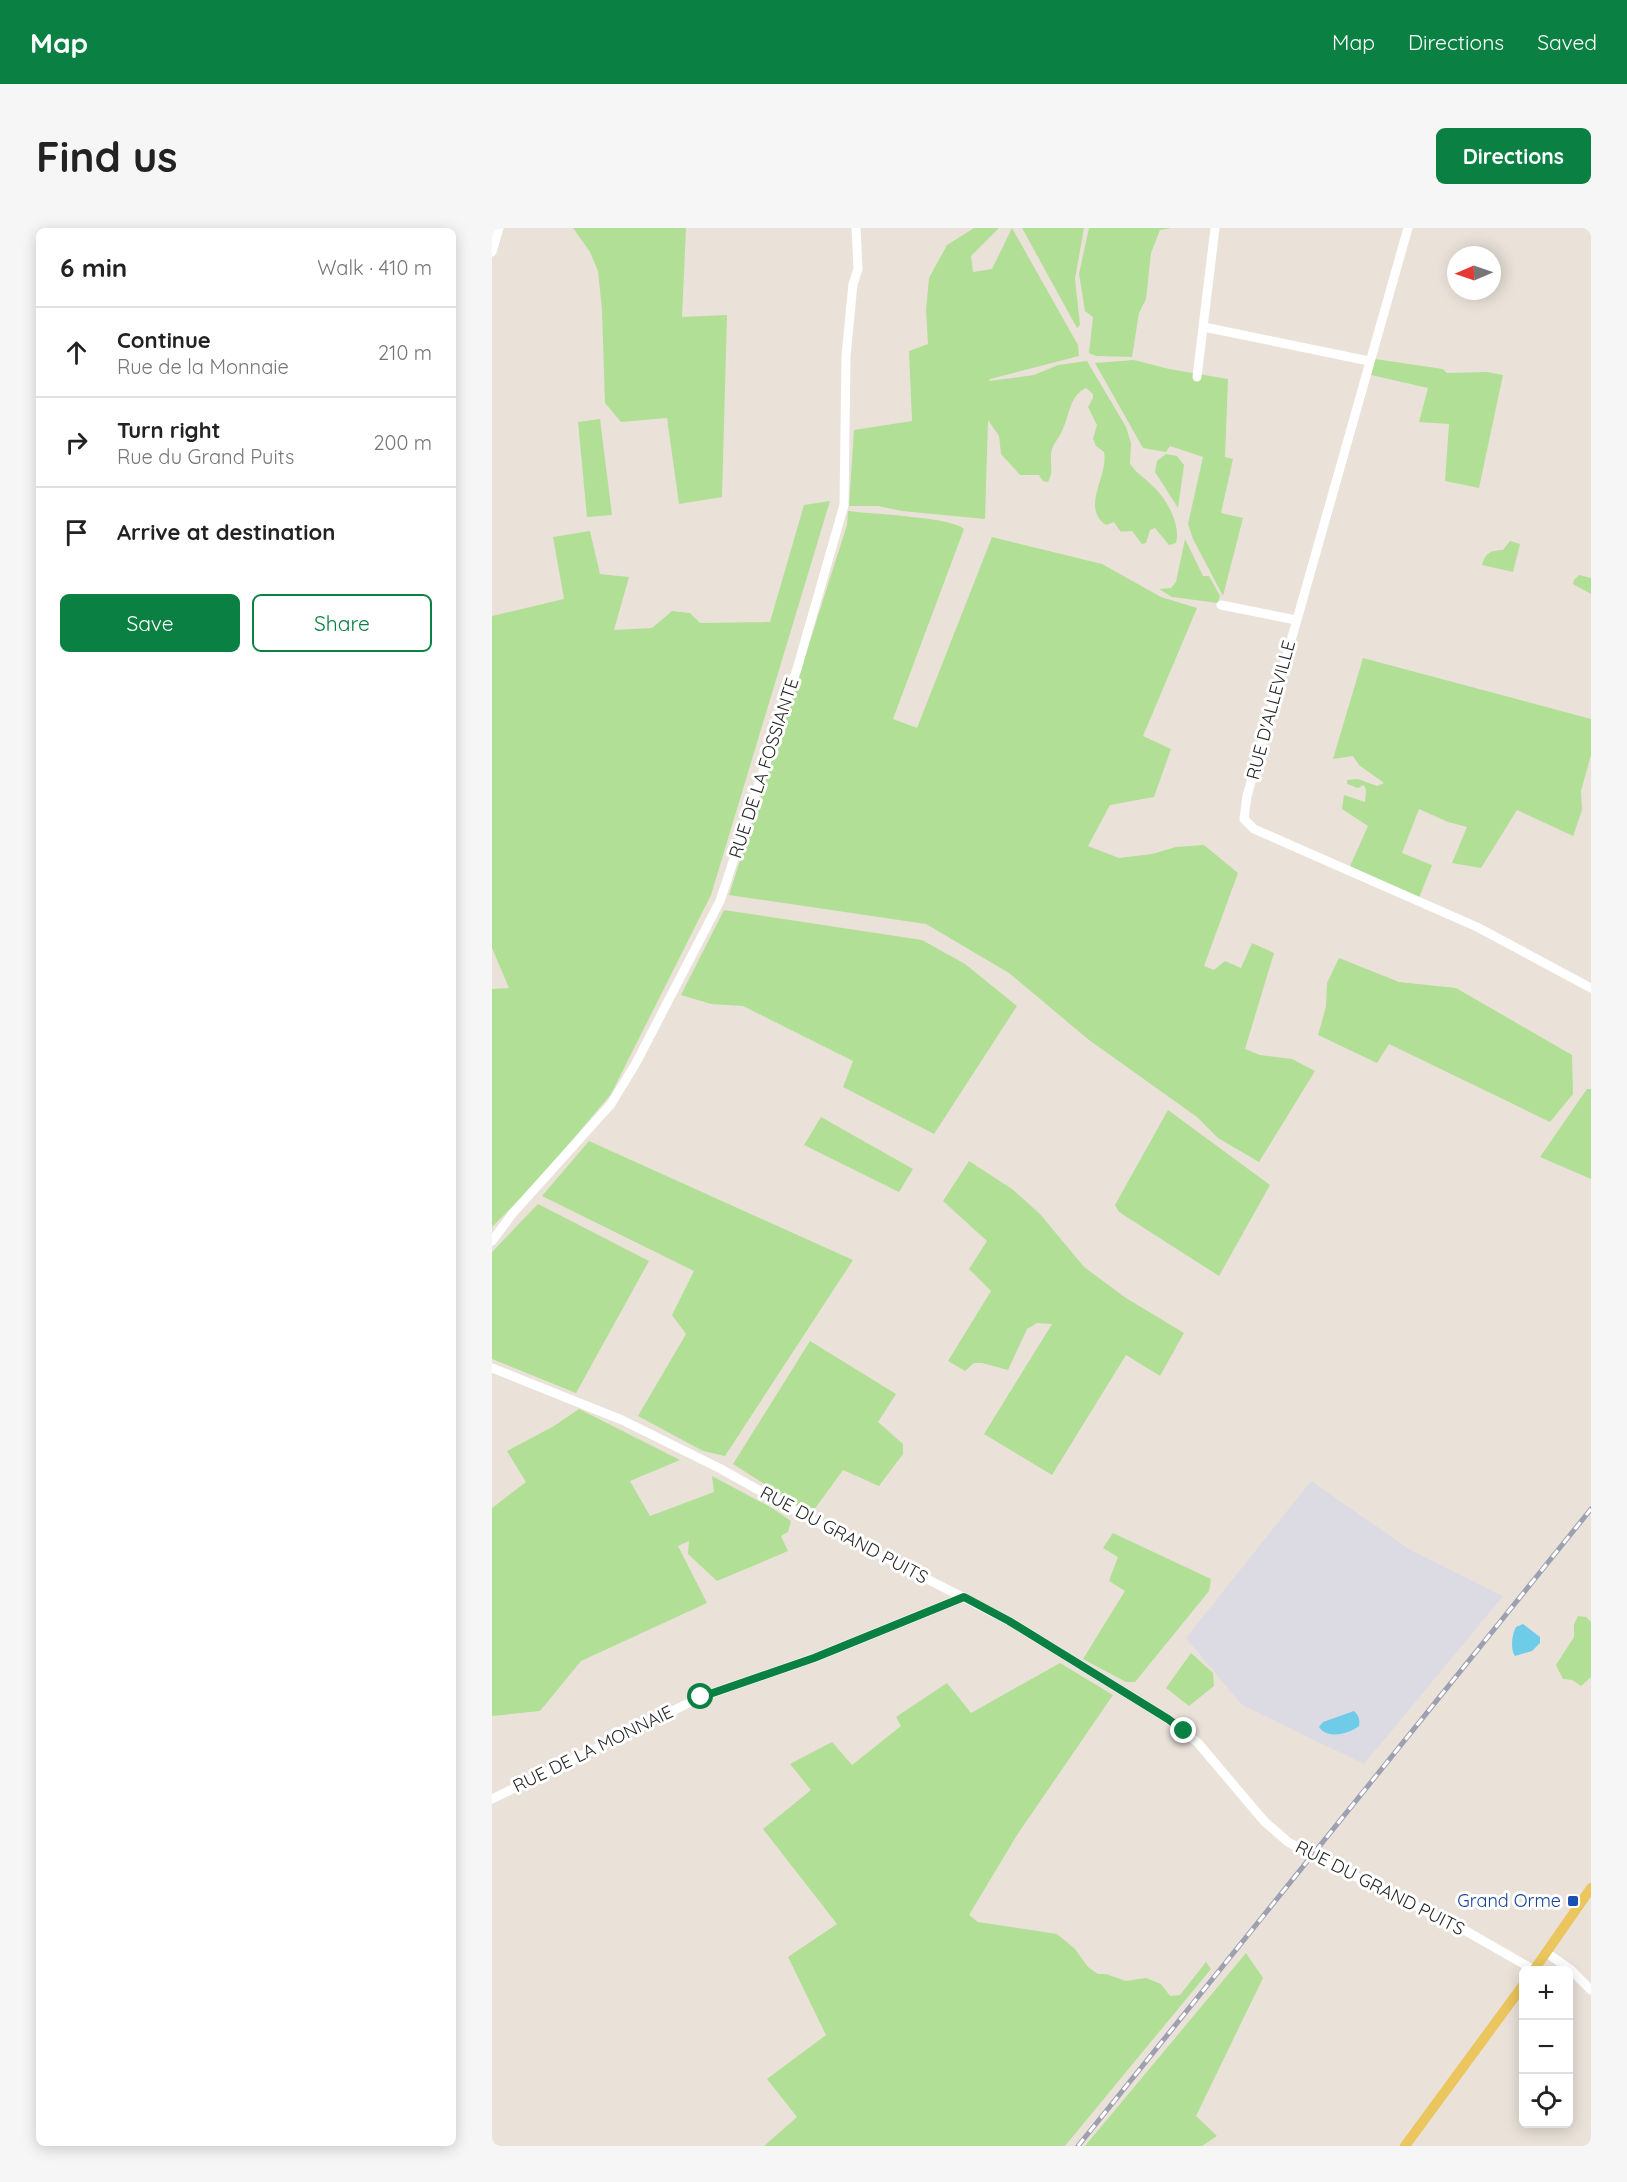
<!DOCTYPE html>
<meta charset="utf-8">
<style>
body{margin:0;font-family:Quicksand,sans-serif;background:#f6f6f6;color:#222}
.controls{position:absolute;right:18px;bottom:18px;display:grid;overflow:hidden;border-radius:9px;box-shadow:0 3px 15px #0003}
.controls button{width:54px;height:54px;display:grid;place-items:center;padding:0;border:0;border-bottom:2px solid #e0e0e0;background:#fff;color:#222;font:30px sans-serif}
.compass{position:absolute;left:955px;top:18px;width:54px;height:54px;border-radius:50%;background:#fff;box-shadow:0 3px 15px #0003;rotate:268deg}
.stop{position:absolute;width:18px;height:18px;margin:-14px;border:4px solid #0b8043;border-radius:50%;background:#fff}
.stop.end{background:#0b8043;border-color:#fff;box-shadow:0 2px 6px #0008}
.list{margin:0;padding:0;list-style:none}
h2{display:flex;justify-content:space-between;align-items:center;height:78px;margin:0;padding:0 24px;font-size:26px}
h2 small{font-size:20px;font-weight:400;color:#767676}
.list li{display:grid;grid-template-columns:39px 1fr auto;gap:18px;align-items:center;box-sizing:border-box;height:90px;padding:0 24px;border-top:2px solid #e0e0e0}
.list b{display:block;font-size:22px;white-space:nowrap}
.list p{margin:0;font-size:20px;white-space:nowrap;color:#767676}
.list em{font-size:20px;font-style:normal;color:#767676}
.actions{display:flex;gap:12px;padding:18px 24px}
.actions a{flex:1;padding:14px 0;border:2px solid #0b8043;border-radius:9px;text-align:center;font-size:21px;color:#0b8043}
.actions .main{background:#0b8043;color:#fff}
.icon{flex:none;width:33px;height:33px;fill:none;stroke:currentColor;stroke-width:2;stroke-linecap:round;stroke-linejoin:round}
.map{position:relative;flex:none;width:1099px;height:1918px;overflow:hidden;border-radius:9px}
header{display:flex;align-items:center;gap:36px;box-sizing:border-box;height:84px;padding:0 30px;background:#0b8043;color:#fff}
header strong{font-size:28px}
nav{display:flex;gap:33px;margin-inline-start:auto;font-size:21px}
.intro{display:flex;align-items:center;justify-content:space-between;box-sizing:border-box;height:144px;padding:0 36px}
h1{margin:0;font-size:42px}
.button{padding:15px 27px;border-radius:9px;background:#0b8043;color:#fff;font-size:21px;font-weight:700}
main{display:flex;gap:36px;padding:0 36px}
aside{flex:1;background:#fff;border-radius:9px;box-shadow:0 3px 15px #0003}
.map>svg:first-child{display:block}
.industrial{fill:#dcdae2}
.green{fill:#b1df96}
.water{fill:#6ecce9}
.lines{fill:none;stroke-linecap:round;stroke-linejoin:round}
.minor{stroke:#fff;stroke-width:9}
.major{stroke:#ebc55d;stroke-width:10}
.rail-casing{stroke:#9ca0b1;stroke-width:5}
.rail{stroke:#fff;stroke-width:3;stroke-dasharray:9;stroke-linecap:butt}
.route{stroke:#0b8043;stroke-width:8}
.transit-dot{fill:#1a4fb4;stroke:#fff;stroke-width:2}
.labels{text-anchor:middle;stroke-width:6;stroke-linejoin:round;paint-order:stroke}
.street-label{font-size:18px;fill:#272727;stroke:#fff}
.transit-label{font-size:18px;fill:#164399;stroke:#fff;text-anchor:end}
</style>
<header>
<strong>Map</strong>
<nav><a>Map</a><a>Directions</a><a>Saved</a></nav>
</header>
<div class="intro"><h1>Find us</h1><a class="button">Directions</a></div>
<main>
<aside>
<h2>6 min<small>Walk · 410 m</small></h2>
<ul class="list">
<li><svg class="icon" aria-label="ahead" viewBox="0 0 24 24"><path d="M12 20V5M6 11l6-6 6 6"/></svg><div><b>Continue</b><p>Rue de la Monnaie</p></div><em>210 m</em></li>
<li><svg class="icon" aria-label="right" viewBox="0 0 24 24"><path d="M7 20v-9h11M14 6l5 5-5 5"/></svg><div><b>Turn right</b><p>Rue du Grand Puits</p></div><em>200 m</em></li>
<li><svg class="icon" aria-label="arrive" viewBox="0 0 24 24"><path d="M6 21V4h12l-3 4 3 4H6"/></svg><div><b>Arrive at destination</b></div></li>
</ul>
<div class="actions"><a class="main">Save</a><a>Share</a></div>
</aside>
<div class="map">
<svg width="1099" height="1918" viewBox="0 0 1099 1918">
<rect width="100%" height="100%" fill="#eae2d9"/>
<path class="industrial" d="M819,1253L917,1321L1011,1368L872,1536L750,1477L694,1410Z"/>
<g class="green">
<path d="M81,0H194L190,89L235,87L230,269L187,276L175,190L129,194L113,175L110,82L106,43L98,24Z"/>
<path d="M482,0H507L479,28L481,44L500,41L520,0L586,117L587,128L498,151L497,153L542,147L566,137L595,133L634,199L639,215L638,236C645,246 654,251 662,259C675,272 689,297 684,315L677,317L663,300L658,302L654,315L650,316L640,303C625,304 630,305 622,294L614,297C588,279 617,248 612,224L604,218L601,211L605,197L596,179L601,170V166L594,160C576,169 578,189 569,205C565,213 560,217 559,226C558,237 562,244 556,254L551,253L547,247H528L509,226L507,208L496,192L493,291L410,283L386,278H357L362,202L420,193L417,123L436,116L434,82L437,50L455,17Z"/>
<path d="M530,0H592L583,51L588,97L585,100Z"/>
<path d="M597,0H679L668,2L659,25L654,71L647,85L640,129L604,128L597,125L601,89L593,83L587,46Z"/>
<path d="M883,131L951,141L955,145L995,144L1011,147L987,260L953,253L957,196L927,194L936,160L879,147Z"/>
<path d="M642,132L677,141L736,151L733,229L741,231L729,285L751,290L731,368L701,311L696,296L711,229L678,218L674,224L651,220L603,135Z"/>
<path d="M108,191L120,287L95,289L86,194Z"/>
<path d="M674,226L685,228L692,237L686,280L663,244L665,233Z"/>
<path d="M338,273L219,667L119,866L44,955L0,999V761L17,760L0,720V388L72,371L61,309L98,303L108,346L137,349L122,402L160,400L180,383L198,385L208,395L278,394L312,277Z"/>
<path d="M356,283C378,286 460,289 472,301L401,491L425,500L500,309L610,336L669,369L705,380L651,508L679,521L662,569L618,577L596,618L627,630L660,626L684,619L712,617L746,645L712,738L722,742L733,733L749,740L760,715L782,725L753,821L768,827L800,831L823,843L767,934L726,910L705,889L597,812L517,745L434,696L237,667L355,297Z"/>
<path d="M693,311L711,348H717L728,368L726,375L680,369L667,361L679,360L684,354Z"/>
<path d="M1018,313L1028,316L1021,344L990,337C993,325 999,322 1011,322Z"/>
<path d="M1087,347L1099,350V366L1081,356L1082,352Z"/>
<path d="M871,430L1099,491V527L1089,563L1090,582L1081,608L1025,582L989,640L960,635L975,599L956,594L927,581L910,625L940,637L927,670L858,638L876,598L850,581L852,567L873,574L874,562L872,557L866,560L855,556V552L866,551L885,558L892,555L867,537L861,528L841,531Z"/>
<path d="M232,682L430,712L473,736L525,778L442,906L351,859L361,833L251,778L219,776L189,767Z"/>
<path d="M847,730L907,754L964,760L1080,827L1081,866L1058,894L897,816L885,835L826,807L834,779L835,755Z"/>
<path d="M1095,861H1099V951L1048,929Z"/>
<path d="M676,882L778,957L727,1048L627,984L623,977Z"/>
<path d="M329,889L421,941L407,964L312,917Z"/>
<path d="M97,913L361,1032L233,1228L211,1223L146,1188L194,1106L180,1087L202,1043L50,968Z"/>
<path d="M477,933L520,961L548,986L592,1039L634,1070L692,1105L668,1148L634,1127L560,1247L492,1206L560,1096L545,1095L535,1101L516,1142L490,1135H482L473,1143L456,1133L499,1063L477,1041L495,1013L451,973Z"/>
<path d="M46,976L157,1033L84,1165L0,1131V1024Z"/>
<path d="M318,1113L404,1166L386,1194L411,1216V1226L387,1258L351,1242L319,1286L241,1236Z"/>
<path d="M87,1181L188,1232L138,1253L158,1288L222,1264L220,1248L280,1280L299,1293L296,1304L289,1308L296,1323L225,1353L196,1326L197,1313L186,1318L215,1375L89,1433L48,1483L0,1488V1280L34,1254L15,1223L62,1198Z"/>
<path d="M621,1305L719,1351L717,1363L643,1454H634L591,1431L633,1363L617,1353L626,1329L611,1320Z"/>
<path d="M1086,1388L1094,1389L1099,1394V1449L1089,1458L1080,1452L1071,1451L1064,1437L1082,1409V1396Z"/>
<path d="M699,1425L721,1445L722,1458L697,1478L674,1460Z"/>
<path d="M568,1435L621,1467L525,1607L477,1687L486,1694L565,1706L583,1721L596,1739L606,1746H614L634,1753L654,1750L669,1756L678,1768L688,1767L714,1734L719,1741L573,1918H272L305,1889L275,1851L334,1807L296,1729L345,1696L271,1601L319,1562L298,1536L340,1514L360,1537L409,1498L404,1489L455,1455L479,1485Z"/>
<path d="M754,1725L771,1750L704,1888L725,1908L710,1918H593Z"/>
</g>
<g class="water">
<path d="M1031,1396L1048,1409V1415L1040,1423L1023,1428C1018,1421 1020,1406 1024,1399Z"/>
<path d="M862,1483C867,1488 868,1492 867,1498C855,1507 835,1511 827,1499L831,1494Z"/>
</g>
<g class="lines">
<g class="minor">
<path d="M916,0L755,568L752,591L762,601L985,699L1099,760"/>
<path d="M0,24L7,0"/>
<path d="M712,99L877,133"/>
<path d="M705,149L723,0"/>
<path d="M729,377L804,392"/>
<path d="M0,1013L21,985L119,876L144,835L228,673L305,441L352,277L354,128L361,56L366,41L364,0"/>
<path d="M0,1140L130,1192L229,1241L320,1292L517,1393L676,1491L706,1515L772,1593L796,1614L820,1627L974,1703L1042,1742"/>
<path d="M0,1571L209,1469L322,1430L472,1369"/>
<path d="M1055,1725L1079,1742L1099,1762"/>
</g>
<g class="major">
<path d="M1042,1742L1099,1660"/>
<path d="M913,1918L1032,1756"/>
</g>
<defs>
<path id="rail" d="M586,1918L1099,1281"/>
</defs>
<use href="#rail" class="rail-casing"/>
<use href="#rail" class="rail"/>
</g>
<g class="lines">
<path class="route" d="M209,1469L322,1430L472,1369L517,1393L676,1491L692,1503"/>
</g>
<rect class="transit-dot" x="1075" y="1667" width="12" height="12" rx="3"/>
<g class="labels">
<g class="street-label">
<text transform="translate(779 482) rotate(-75)" y="6">RUE D'ALLEVILLE</text>
<text transform="translate(272 540) rotate(-72)" y="6">RUE DE LA FOSSIANTE</text>
<text transform="translate(352 1307) rotate(28)" y="6">RUE DU GRAND PUITS</text>
<text transform="translate(101 1521) rotate(-26)" y="6">RUE DE LA MONNAIE</text>
<text transform="translate(888 1660) rotate(27)" y="6">RUE DU GRAND PUITS</text>
</g>
<g class="transit-label">
<text x="1069" y="1679">Grand Orme</text>
</g>
</g>
</svg>
<div class="controls">
<button>+</button>
<button>−</button>
<button><svg class="icon" aria-label="locate" viewBox="0 0 24 24"><circle cx="12" cy="12" r="6"/><path d="M12 2v4M12 18v4M2 12h4M18 12h4"/></svg></button>
</div>
<svg class="compass" viewBox="-18 -18 36 36"><path d="M0-13l5 13h-10z" fill="#e53935"/><path d="M0 13l5-13h-10z" fill="#767676"/></svg>
<div class="stop" style="left:209px;top:1469px"></div>
<div class="stop end" style="left:692px;top:1503px"></div>
</div>
</main>
